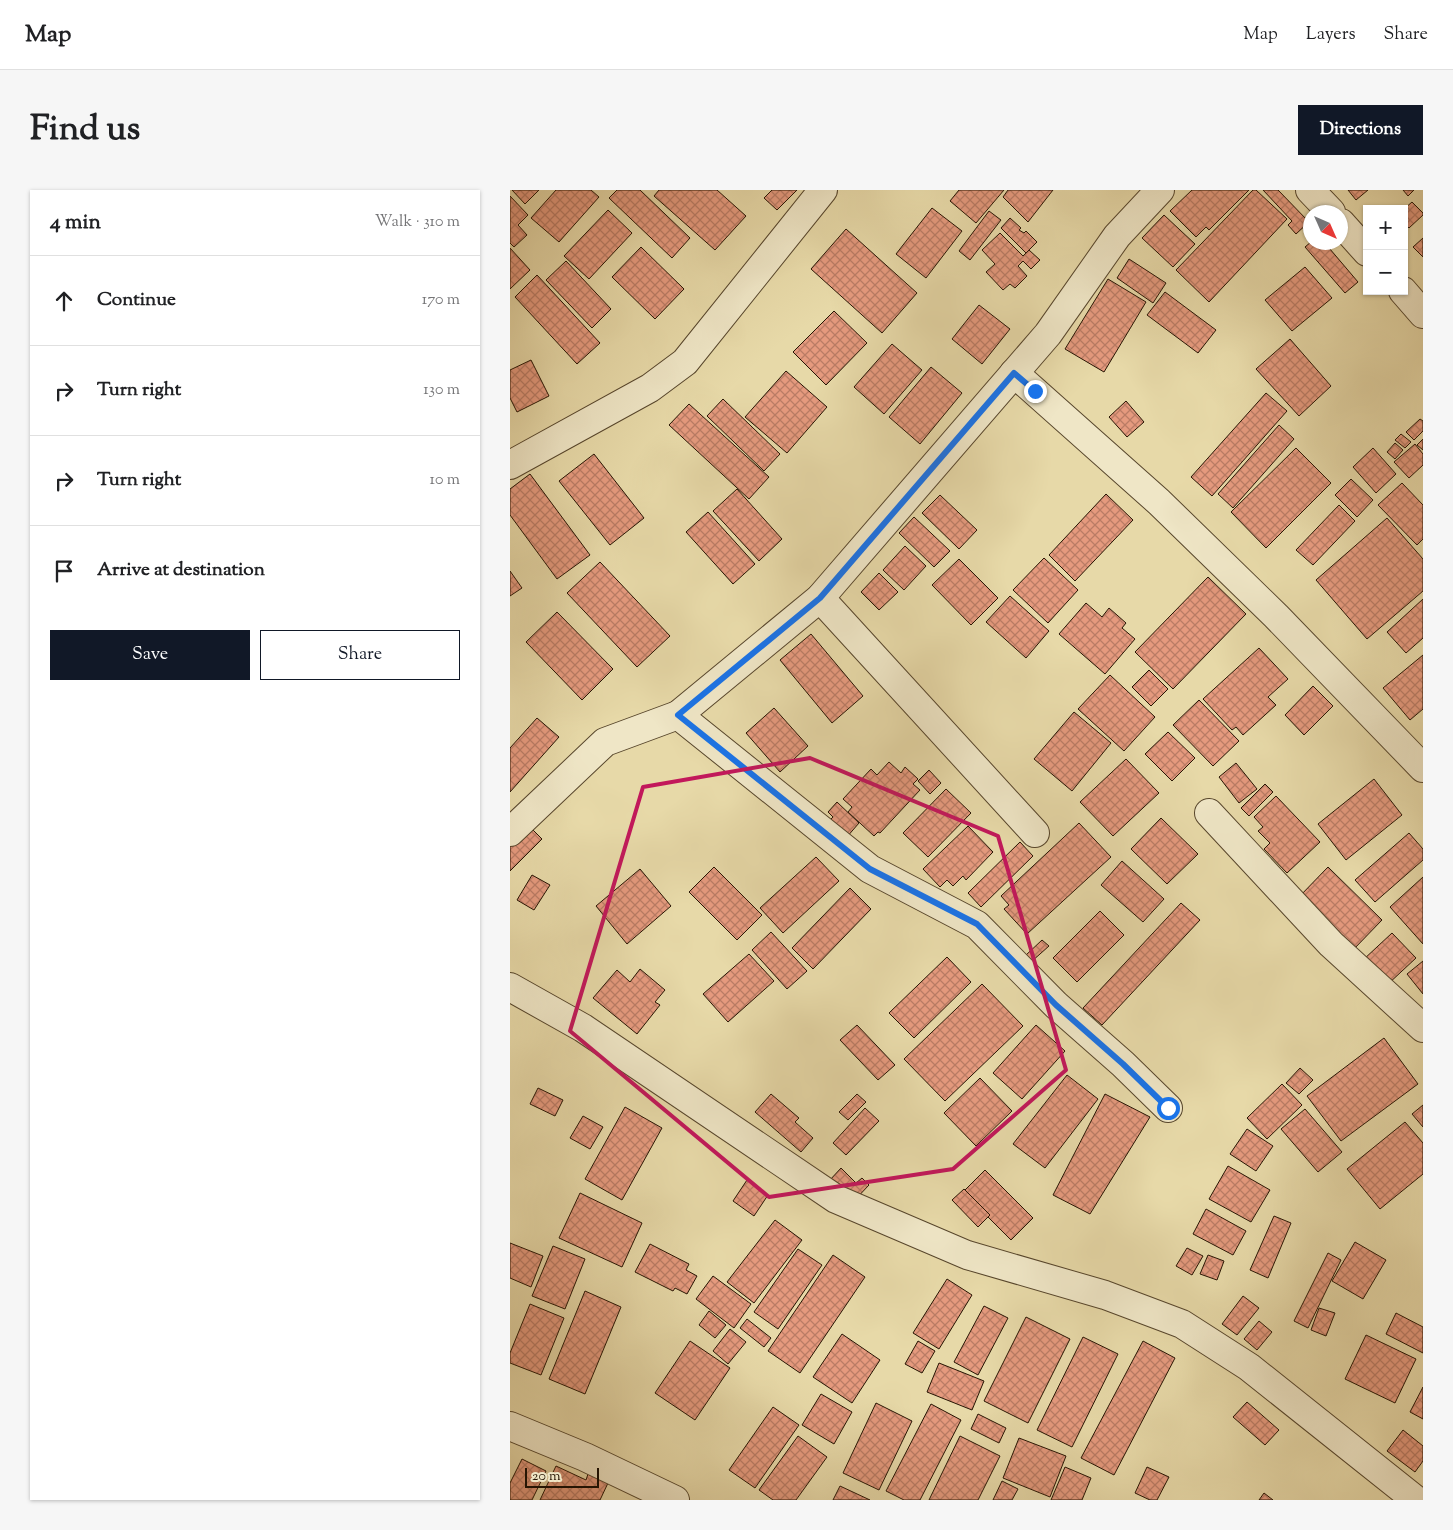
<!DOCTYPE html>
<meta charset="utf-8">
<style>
body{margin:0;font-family:"Sorts Mill Goudy",serif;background:#f6f6f6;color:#202124}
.controls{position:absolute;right:15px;top:15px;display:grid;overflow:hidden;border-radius:0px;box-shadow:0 1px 4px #0004}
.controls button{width:45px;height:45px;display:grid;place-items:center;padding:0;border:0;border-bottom:1px solid #e0e0e0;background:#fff;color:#202124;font:25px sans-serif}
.compass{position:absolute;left:793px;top:15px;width:45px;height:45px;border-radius:50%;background:#fff;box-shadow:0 1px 4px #0004;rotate:135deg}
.scale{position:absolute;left:15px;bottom:12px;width:74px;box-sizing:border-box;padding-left:5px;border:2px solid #271503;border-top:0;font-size:14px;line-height:18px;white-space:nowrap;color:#271503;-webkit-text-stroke:4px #efe6c6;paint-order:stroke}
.stop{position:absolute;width:15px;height:15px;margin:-11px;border:4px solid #1a73e8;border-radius:50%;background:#fff}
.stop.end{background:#1a73e8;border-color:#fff;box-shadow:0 1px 5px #0008}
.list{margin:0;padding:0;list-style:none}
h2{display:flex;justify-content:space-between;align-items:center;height:65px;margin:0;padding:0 20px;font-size:21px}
h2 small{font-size:16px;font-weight:400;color:#757577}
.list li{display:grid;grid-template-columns:32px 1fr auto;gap:15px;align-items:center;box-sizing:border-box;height:90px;padding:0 20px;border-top:1px solid #e0e0e0}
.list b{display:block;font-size:19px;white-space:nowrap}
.list em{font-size:16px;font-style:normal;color:#757577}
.actions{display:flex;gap:10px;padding:15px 20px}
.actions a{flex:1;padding:11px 0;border:1px solid #111827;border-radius:0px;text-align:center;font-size:18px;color:#111827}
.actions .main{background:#111827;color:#fff}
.icon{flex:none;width:28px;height:28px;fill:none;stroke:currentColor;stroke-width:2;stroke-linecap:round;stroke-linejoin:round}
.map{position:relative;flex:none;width:913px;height:1310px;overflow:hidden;border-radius:0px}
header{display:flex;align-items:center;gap:30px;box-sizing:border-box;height:70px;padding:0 25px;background:#fff;border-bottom:1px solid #e0e0e0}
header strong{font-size:24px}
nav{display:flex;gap:28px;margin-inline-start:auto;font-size:18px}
.intro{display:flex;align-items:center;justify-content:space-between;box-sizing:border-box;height:120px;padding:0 30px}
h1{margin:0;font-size:35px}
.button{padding:12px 22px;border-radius:0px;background:#111827;color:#fff;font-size:18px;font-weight:700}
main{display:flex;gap:30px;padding:0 30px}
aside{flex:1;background:#fff;border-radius:0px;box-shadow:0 1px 4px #0004}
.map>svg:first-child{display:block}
.building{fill:url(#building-cross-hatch);stroke:#271503}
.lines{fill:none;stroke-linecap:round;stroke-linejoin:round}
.street-casing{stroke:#57462c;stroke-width:30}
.street{stroke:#efe6c6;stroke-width:28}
.route{stroke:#1a73e8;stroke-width:6}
.marked{fill:none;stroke:#c2185b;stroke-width:4;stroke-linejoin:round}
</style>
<header>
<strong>Map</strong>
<nav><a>Map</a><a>Layers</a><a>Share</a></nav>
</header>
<div class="intro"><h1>Find us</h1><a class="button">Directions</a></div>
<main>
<aside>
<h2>4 min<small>Walk · 310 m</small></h2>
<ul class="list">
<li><svg class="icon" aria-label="ahead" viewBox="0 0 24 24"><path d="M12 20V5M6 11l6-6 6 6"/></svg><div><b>Continue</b></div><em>170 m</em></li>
<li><svg class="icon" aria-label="right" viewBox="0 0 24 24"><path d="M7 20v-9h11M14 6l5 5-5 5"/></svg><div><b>Turn right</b></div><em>130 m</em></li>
<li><svg class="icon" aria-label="right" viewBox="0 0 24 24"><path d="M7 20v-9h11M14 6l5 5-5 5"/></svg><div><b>Turn right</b></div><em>10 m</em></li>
<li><svg class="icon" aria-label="arrive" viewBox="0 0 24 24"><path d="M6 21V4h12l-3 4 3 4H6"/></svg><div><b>Arrive at destination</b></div></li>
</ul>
<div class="actions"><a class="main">Save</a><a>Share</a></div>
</aside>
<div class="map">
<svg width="913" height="1310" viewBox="0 0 913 1310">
<defs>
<pattern id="building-cross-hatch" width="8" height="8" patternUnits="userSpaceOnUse" patternTransform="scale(1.25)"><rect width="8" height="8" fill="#e59a7e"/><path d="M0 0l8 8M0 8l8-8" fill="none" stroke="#ba7c65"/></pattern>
</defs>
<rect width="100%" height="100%" fill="#e7d9a8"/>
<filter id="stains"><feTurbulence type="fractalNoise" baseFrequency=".004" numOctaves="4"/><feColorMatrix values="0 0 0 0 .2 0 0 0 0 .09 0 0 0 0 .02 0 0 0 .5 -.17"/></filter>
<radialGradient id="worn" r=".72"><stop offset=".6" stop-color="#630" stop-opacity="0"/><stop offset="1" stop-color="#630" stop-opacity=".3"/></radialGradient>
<g class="building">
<path d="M2,0H29L15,14Z"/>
<path d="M46,0H81L89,7L49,52L21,28Z"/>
<path d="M107,0H130L180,48L162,68L99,8Z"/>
<path d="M149,0H207L236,26L205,60L144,6Z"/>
<path d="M262,0H287L267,20L254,8Z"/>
<path d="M449,0H494L466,33L440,11Z"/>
<path d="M498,0H543L518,32L493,7Z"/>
<path d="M682,0H739L699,40L696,37L686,47L660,21Z"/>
<path d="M743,0H746L777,29L699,112L666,80Z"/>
<path d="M753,0H768L799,32L786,44L778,35L782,31Z"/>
<path d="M838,0H858L846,10Z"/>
<path d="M893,0H904L898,6Z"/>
<path d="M0,6L18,25L8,35L17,45L4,57L0,53Z"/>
<path d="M902,12L913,23V25L899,38L894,33V19Z"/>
<path d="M422,18L452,41L416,88L386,64Z"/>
<path d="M98,20L122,43L79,89L54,66Z"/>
<path d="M479,21L491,30L460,70L449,61Z"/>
<path d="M654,25L685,54L663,77L632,48Z"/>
<path d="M500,28L511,38L509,40L514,43L516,41L527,52L516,63L491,38Z"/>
<path d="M336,39L407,103L372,143L301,79Z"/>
<path d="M490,43L513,66L519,60L530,70L521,79L513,71L508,76L517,86L505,98L500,94L493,100L476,82L485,74L472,60Z"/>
<path d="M913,48V67L903,57Z"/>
<path d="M801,52H814L848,92L835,103L795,57Z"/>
<path d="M131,57L174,99L145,129L102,87Z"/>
<path d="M0,58L20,80L0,99Z"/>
<path d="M619,69L656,93L643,113L607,88Z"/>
<path d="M56,71L101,119L82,138L36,90Z"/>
<path d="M795,77L822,108L782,141L755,110Z"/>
<path d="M27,85L90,153L67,174L5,107Z"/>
<path d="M598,89L636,112L594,182L555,159Z"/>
<path d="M655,102L706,140L688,163L637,125Z"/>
<path d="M469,115L500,139L472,174L442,149Z"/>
<path d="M324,121L357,153L316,195L283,162Z"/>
<path d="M780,149L821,196L789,226L746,179Z"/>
<path d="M382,154L412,180L374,224L344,197Z"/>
<path d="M21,170L39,206L7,222L0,208V180Z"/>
<path d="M421,177L452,203L410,254L379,227Z"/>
<path d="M276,181L317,217L277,263L235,227Z"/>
<path d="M756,203L777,221L702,306L681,287Z"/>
<path d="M213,209L270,264L254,281L197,226Z"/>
<path d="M616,211L634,232L617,247L599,227Z"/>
<path d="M179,214L259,287L239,309L159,235Z"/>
<path d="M910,229L913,231V241L904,250L896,242Z"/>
<path d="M769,235L784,249L723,318L708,304Z"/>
<path d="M891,244L901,252L895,258L885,250Z"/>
<path d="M913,249V260L907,255Z"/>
<path d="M885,253L893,260L885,269L877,262Z"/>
<path d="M905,254L913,264V275L899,288L884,272Z"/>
<path d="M786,258L821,293L756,358L721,322Z"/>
<path d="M863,258L886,284L866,303L843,277Z"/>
<path d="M84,264L134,328L100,355L49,291Z"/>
<path d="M20,284L80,365L47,389L0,325V299Z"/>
<path d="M841,289L863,310L847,327L825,305Z"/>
<path d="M892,293L913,315V349L907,355L868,315Z"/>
<path d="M227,299L272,349L249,371L203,321Z"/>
<path d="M596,304L623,330L565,391L539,365Z"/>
<path d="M430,305L467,340L449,359L412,323Z"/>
<path d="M829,315L845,331L803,375L786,360Z"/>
<path d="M198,322L245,374L223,394L176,342Z"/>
<path d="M404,327L440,361L424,377L389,343Z"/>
<path d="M877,328L913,369V401L857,449L806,390Z"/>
<path d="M395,356L416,376L394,400L373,380Z"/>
<path d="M534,368L568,400L538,433L503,400Z"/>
<path d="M449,369L488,408L461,435L422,395Z"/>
<path d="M90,372L160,446L127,477L57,403Z"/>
<path d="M0,381L12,398L0,406Z"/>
<path d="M369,383L388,402L369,420L351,402Z"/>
<path d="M698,387L736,424L663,499L625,462Z"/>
<path d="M500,406L539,441L516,468L476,432Z"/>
<path d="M913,409V448L896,463L877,442Z"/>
<path d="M576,413L592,427L599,418L616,433L612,438L625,449L595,484L549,444Z"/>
<path d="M47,422L103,479L72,510L16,452Z"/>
<path d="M301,444L353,506L322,533L270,470Z"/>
<path d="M749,458L778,489L758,507L766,515L733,545L726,537L722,540L693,509Z"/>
<path d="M913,465V519L900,530L873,498Z"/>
<path d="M639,480L658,499L641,516L622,497Z"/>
<path d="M600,485L645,527L614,561L568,519Z"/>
<path d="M803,496L823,516L794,545L775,525Z"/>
<path d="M689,510L729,551L703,576L663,535Z"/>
<path d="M264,518L298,556L270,582L236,543Z"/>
<path d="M564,522L601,553L562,601L524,569Z"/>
<path d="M27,528L49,547L0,602V558Z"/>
<path d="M658,542L685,568L662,591L635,564Z"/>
<path d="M616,569L649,603L603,646L570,612Z"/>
<path d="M379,572L391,583L395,577L408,589L403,594L410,600L370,643L368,642L364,646L338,622L342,617L333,609L361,579L367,585Z"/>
<path d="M726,573L747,599L729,613L709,587Z"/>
<path d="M419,580L431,593L420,604L408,591Z"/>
<path d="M864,589L892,625L836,670L808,634Z"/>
<path d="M755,594L763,602L739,626L731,618Z"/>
<path d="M436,599L461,623L418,667L393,643Z"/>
<path d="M766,606L810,652L777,683L754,659L760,653L748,641L753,637L744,627Z"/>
<path d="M327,612L349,633L336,648L318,632L323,627L318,622Z"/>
<path d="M651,628L688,664L657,694L621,659Z"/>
<path d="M569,633L601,667L517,744L494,719L499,715L491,706Z"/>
<path d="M18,635L32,649L0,681V653Z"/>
<path d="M458,636L483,662L456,690L453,686L443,696L437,690L430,697L413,679Z"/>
<path d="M899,643L913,659V670L865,712L845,690Z"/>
<path d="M510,652L523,666L471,717L458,703Z"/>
<path d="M306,667L329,691L273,743L250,718Z"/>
<path d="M612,671L654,709L633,732L591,695Z"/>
<path d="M204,677L252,725L227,750L179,702Z"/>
<path d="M818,677L872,730L842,761L788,708Z"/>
<path d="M130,679L161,716L117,754L86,716Z"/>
<path d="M22,685L40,695L24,720L7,710Z"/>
<path d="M913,687V754L880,717Z"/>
<path d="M340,698L361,719L303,779L282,758Z"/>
<path d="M671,713L690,730L592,835L573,818Z"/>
<path d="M590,721L614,745L567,792L543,768Z"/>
<path d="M261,742L297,781L277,799L242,760Z"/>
<path d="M882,743L906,768L877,795L853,770Z"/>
<path d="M532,750L539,756L521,772L515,766Z"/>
<path d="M239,764L264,791L218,832L193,804Z"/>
<path d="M437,767L461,792L404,848L379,823Z"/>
<path d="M913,771V804L897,784Z"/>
<path d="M130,779L155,800L145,812L150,815L127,844L83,808L107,780L120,792Z"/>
<path d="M472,794L513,836L435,911L394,869Z"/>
<path d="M347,835L385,875L368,890L330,850Z"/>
<path d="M526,835L555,861L512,909L483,883Z"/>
<path d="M874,848L908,894L831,951L797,906Z"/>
<path d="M790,878L803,890L789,904L776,893Z"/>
<path d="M557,885L588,909L535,978L503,954Z"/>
<path d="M470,888L502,921L466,956L434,923Z"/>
<path d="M772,894L792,915L757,949L737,928Z"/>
<path d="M28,898L53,910L45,926L20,914Z"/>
<path d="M261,904L289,928L285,932L303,948L291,962L245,922Z"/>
<path d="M347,904L356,912L338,930L329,922Z"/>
<path d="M595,904L640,927L580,1024L543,1005Z"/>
<path d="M913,915V937L902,924Z"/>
<path d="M115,917L152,938L112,1010L75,989Z"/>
<path d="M355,918L369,931L336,965L323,953Z"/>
<path d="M795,919L832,962L808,982L771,939Z"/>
<path d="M73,926L93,937L80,959L60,948Z"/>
<path d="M895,932L913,953V984L870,1019L837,979Z"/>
<path d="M737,939L763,956L746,981L720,964Z"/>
<path d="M718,976L760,1000L741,1032L699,1009Z"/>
<path d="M331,978L346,993L352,988L359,995L342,1013L319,991Z"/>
<path d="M475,980L523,1028L501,1050L453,1002Z"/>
<path d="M237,990L258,1005L244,1026L223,1011Z"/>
<path d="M454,999L480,1025L468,1037L442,1010Z"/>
<path d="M70,1003L132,1033L112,1077L49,1048Z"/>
<path d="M696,1019L736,1041L723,1065L683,1044Z"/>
<path d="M764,1026L781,1033L758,1088L740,1080Z"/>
<path d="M265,1030L292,1050L244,1113L217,1092Z"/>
<path d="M845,1052L876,1070L853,1109L822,1091Z"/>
<path d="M0,1053L33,1066L21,1097L0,1088Z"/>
<path d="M140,1054L179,1074L176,1080L187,1086L177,1104L165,1098L163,1101L125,1082Z"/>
<path d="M43,1056L75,1069L55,1119L22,1106Z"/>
<path d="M677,1058L693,1066L682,1085L666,1076Z"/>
<path d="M288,1059L312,1075L268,1139L244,1122Z"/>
<path d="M818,1063L831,1070L798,1138L784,1131Z"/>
<path d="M323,1065L355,1087L290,1183L258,1161Z"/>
<path d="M698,1065L714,1071L707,1090L690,1084Z"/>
<path d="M203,1086L241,1114L224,1138L186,1109Z"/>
<path d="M437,1089L462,1105L429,1159L403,1143Z"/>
<path d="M75,1101L111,1117L75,1204L39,1189Z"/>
<path d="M733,1106L749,1118L727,1145L712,1134Z"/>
<path d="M20,1114L54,1128L31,1185L0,1173V1163Z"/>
<path d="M474,1116L498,1128L468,1185L444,1172Z"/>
<path d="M809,1118L825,1123L816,1146L801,1140Z"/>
<path d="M199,1121L216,1135L205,1148L189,1135Z"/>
<path d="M886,1123L913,1137V1163L876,1144Z"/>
<path d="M516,1127L560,1149L518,1233L474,1211Z"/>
<path d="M237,1129L261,1148L254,1157L230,1138Z"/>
<path d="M749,1131L762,1142L747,1160L734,1149Z"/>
<path d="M220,1139L236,1152L218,1174L203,1161Z"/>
<path d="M332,1144L370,1170L342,1213L303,1187Z"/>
<path d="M856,1145L906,1169L885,1213L835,1189Z"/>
<path d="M573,1147L608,1164L562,1257L527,1240Z"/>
<path d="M180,1151L220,1178L185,1230L145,1203Z"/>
<path d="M408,1151L425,1161L412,1183L395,1174Z"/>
<path d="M633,1151L665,1168L604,1285L571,1268Z"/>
<path d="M429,1173L474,1191L462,1220L417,1202Z"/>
<path d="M913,1197V1229L900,1222Z"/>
<path d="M311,1204L342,1222L324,1254L292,1235Z"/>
<path d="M737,1212L769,1240L755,1255L723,1227Z"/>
<path d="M366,1213L402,1231L369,1300L333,1283Z"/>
<path d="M421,1214L451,1230L410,1310H394L376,1301Z"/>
<path d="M263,1217L289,1235L245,1298L219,1280Z"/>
<path d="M468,1224L496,1238L489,1253L461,1239Z"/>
<path d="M893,1240L913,1256V1271L905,1282L877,1261Z"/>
<path d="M288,1246L317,1267L286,1310H263L249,1300Z"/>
<path d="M450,1246L490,1266L468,1310H419Z"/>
<path d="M509,1248L556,1266L540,1307L493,1288Z"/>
<path d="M12,1269L36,1281L22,1310H0V1293Z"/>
<path d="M46,1276L76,1290L78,1284L98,1293L90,1310H30Z"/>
<path d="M555,1277L581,1288L572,1310H541Z"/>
<path d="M637,1277L659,1287L647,1310H640L625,1303Z"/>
<path d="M492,1291L508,1299L502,1310H483Z"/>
<path d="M330,1296L360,1310H323Z"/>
<path d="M754,1303L763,1310H749Z"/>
</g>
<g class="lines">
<defs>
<g id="street">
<path d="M800,0L821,22"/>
<path d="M831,33L857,62"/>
<path d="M893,101L913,124"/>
<path d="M504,183L649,312L766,426L913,578"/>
<path d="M0,275L140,198L175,172L313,0"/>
<path d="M310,408L525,643"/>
<path d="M168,525L360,679L467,735L546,815L613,874L658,918"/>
<path d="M699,623L821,754L913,838"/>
<path d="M0,642L95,552L168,525L310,408L538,144L607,46L650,0"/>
<path d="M0,797L73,838L326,1009L457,1065L595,1105L672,1134L739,1177L906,1310"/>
<path d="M0,1236L75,1267L165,1310"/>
</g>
</defs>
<use href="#street" class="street-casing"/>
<use href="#street" class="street"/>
</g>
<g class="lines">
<path class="route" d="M525,201L504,183L310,408L168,525L360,679L467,734L546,815L613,874L658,918"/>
</g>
<path class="marked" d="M300,568L488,646L556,880L443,979L259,1007L60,841L133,597Z"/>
<rect width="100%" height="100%" filter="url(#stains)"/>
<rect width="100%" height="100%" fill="url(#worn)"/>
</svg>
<div class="controls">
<button>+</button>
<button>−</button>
</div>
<svg class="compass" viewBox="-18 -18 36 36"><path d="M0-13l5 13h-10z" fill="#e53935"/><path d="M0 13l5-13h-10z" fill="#757577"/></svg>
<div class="scale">20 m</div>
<div class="stop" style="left:658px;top:918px"></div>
<div class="stop end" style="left:525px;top:201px"></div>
</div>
</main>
